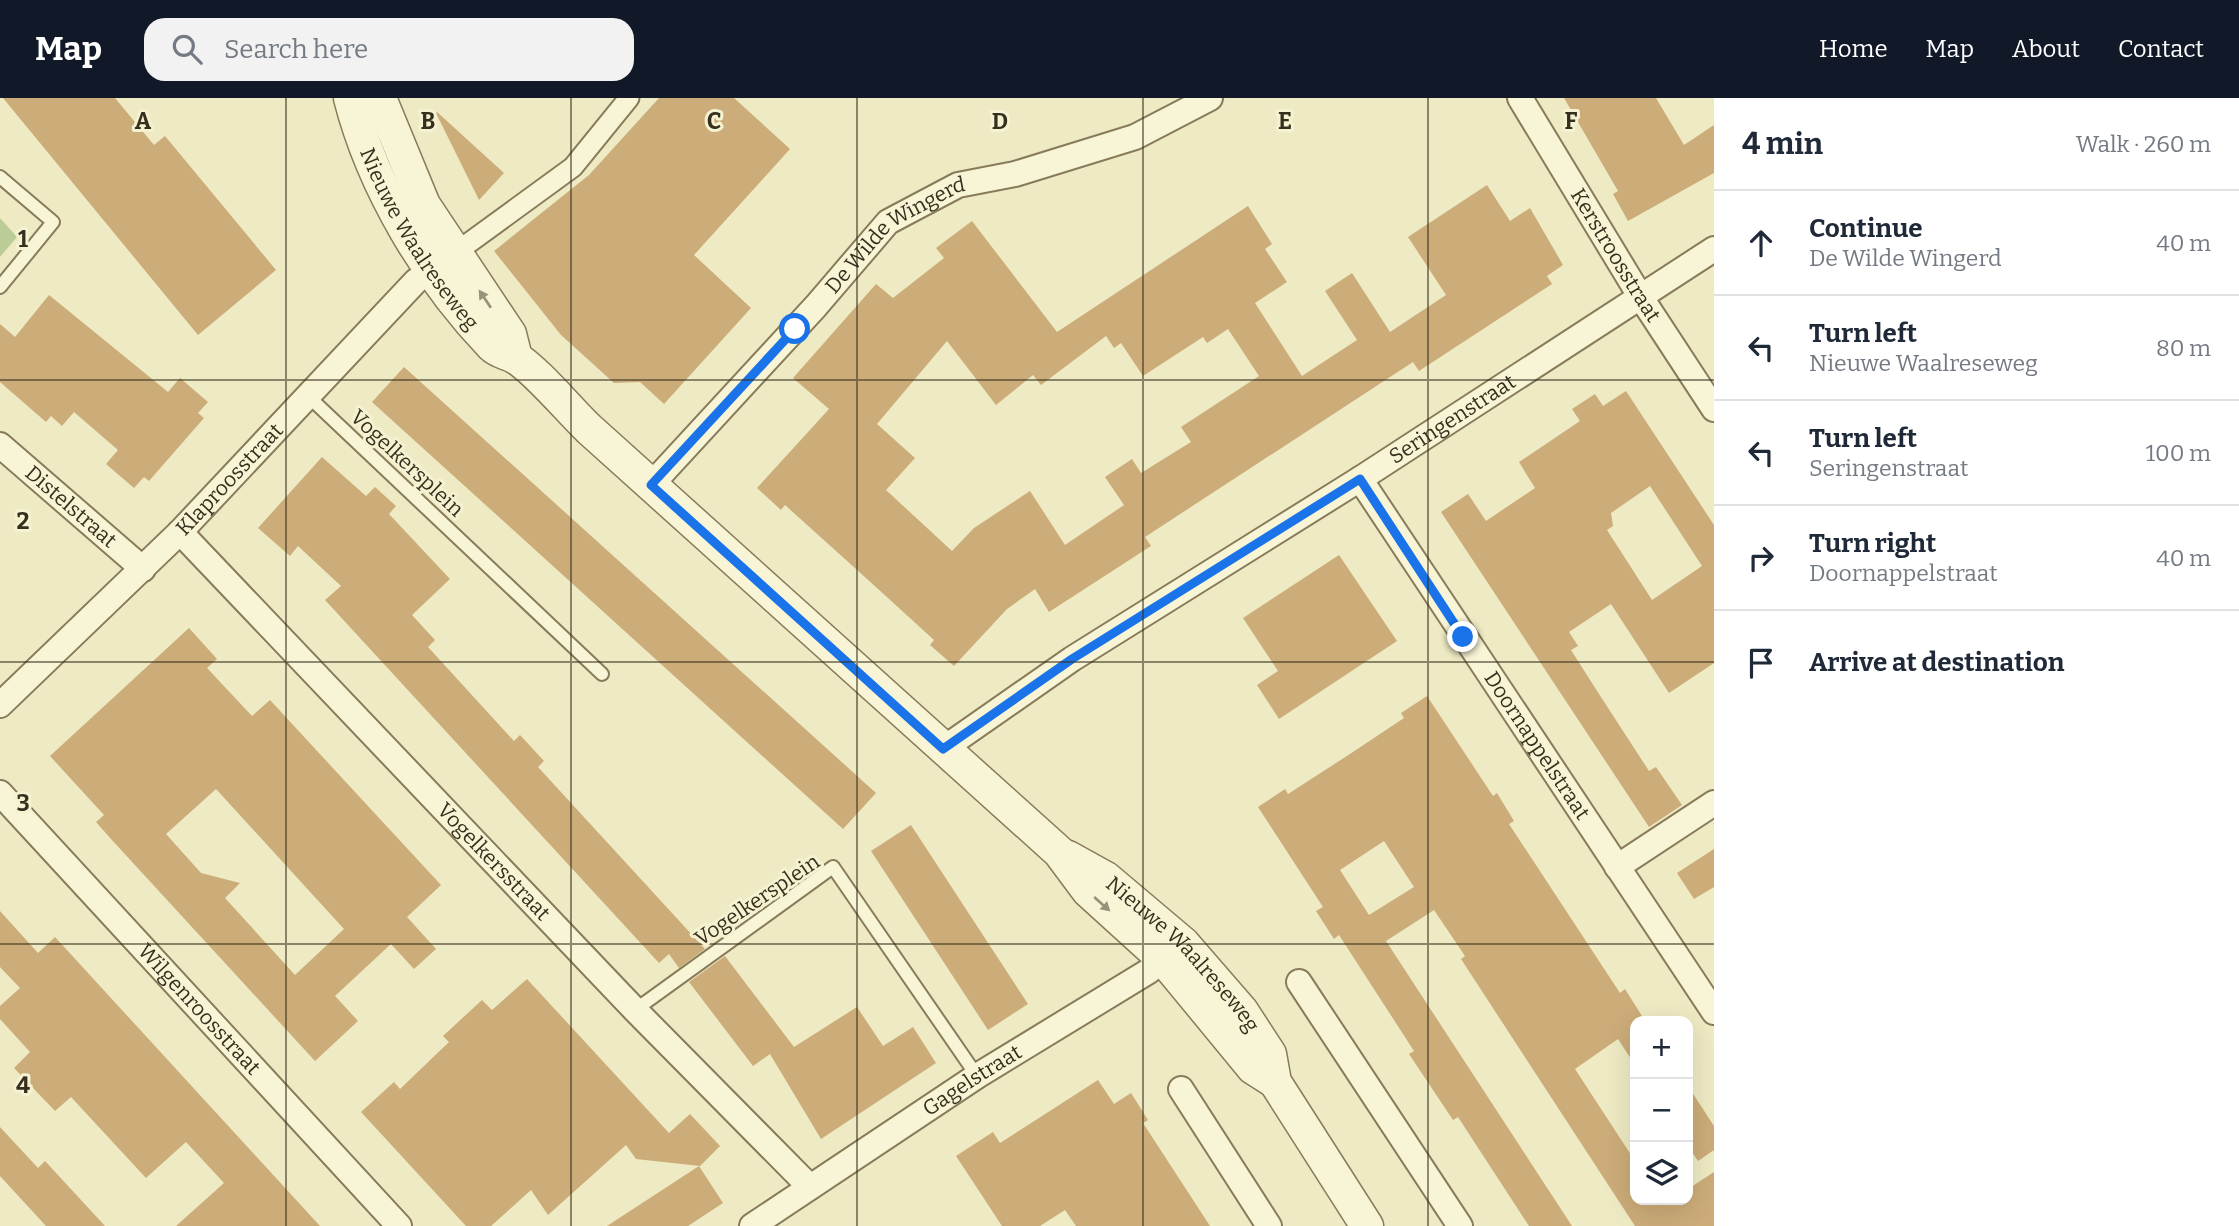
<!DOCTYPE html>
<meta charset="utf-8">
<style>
body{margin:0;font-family:Bitter,serif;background:#f2f2f3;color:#1f2937}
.controls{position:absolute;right:21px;bottom:21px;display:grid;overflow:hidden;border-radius:14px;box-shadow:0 7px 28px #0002}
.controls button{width:63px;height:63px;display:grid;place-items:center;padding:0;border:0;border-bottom:2px solid #e0e1e3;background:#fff;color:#1f2937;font:35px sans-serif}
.stop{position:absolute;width:21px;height:21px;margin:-16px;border:5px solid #1a73e8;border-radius:50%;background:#fff}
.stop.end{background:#1a73e8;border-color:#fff;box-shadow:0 2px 7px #0008}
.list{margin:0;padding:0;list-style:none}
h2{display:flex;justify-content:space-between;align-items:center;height:91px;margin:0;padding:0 28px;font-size:30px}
h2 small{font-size:23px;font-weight:400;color:#747a83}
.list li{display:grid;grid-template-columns:46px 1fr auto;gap:21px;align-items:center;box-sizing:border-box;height:105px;padding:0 28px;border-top:2px solid #e0e1e3}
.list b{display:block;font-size:26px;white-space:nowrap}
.list p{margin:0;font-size:23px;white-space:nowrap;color:#747a83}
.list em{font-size:23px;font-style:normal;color:#747a83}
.icon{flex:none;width:38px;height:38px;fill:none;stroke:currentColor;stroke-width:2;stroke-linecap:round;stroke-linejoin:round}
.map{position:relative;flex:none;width:1714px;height:1128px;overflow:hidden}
header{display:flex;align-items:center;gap:42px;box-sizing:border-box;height:98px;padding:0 35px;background:#111827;color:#fff}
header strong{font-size:33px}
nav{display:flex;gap:38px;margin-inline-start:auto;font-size:24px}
.search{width:490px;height:63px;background:#f2f2f3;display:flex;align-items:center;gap:18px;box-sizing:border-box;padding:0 24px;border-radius:21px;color:#747a83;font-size:26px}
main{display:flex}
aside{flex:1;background:#fff}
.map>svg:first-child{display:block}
.green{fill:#bbcc97}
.building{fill:#ccac79;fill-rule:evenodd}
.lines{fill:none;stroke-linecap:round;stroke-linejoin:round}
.service-casing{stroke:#887b5a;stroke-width:16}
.pedestrian-casing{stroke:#887b5a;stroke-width:23}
.minor-casing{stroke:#887b5a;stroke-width:28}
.tertiary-casing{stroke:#887b5a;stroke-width:35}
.service{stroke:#f8f5d6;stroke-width:12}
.pedestrian{stroke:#f8f5d6;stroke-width:19}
.minor{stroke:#f8f5d6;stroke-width:24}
.tertiary{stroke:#f8f5d6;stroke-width:32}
.oneway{fill:#98927a}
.route{stroke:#1a73e8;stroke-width:9}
.grid{fill:none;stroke:#372f1e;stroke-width:2;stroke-opacity:0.55}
.labels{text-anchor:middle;stroke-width:6;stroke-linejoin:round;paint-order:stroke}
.street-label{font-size:21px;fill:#372f1e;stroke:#f5f2d2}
.grid-label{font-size:23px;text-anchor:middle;font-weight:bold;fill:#372f1e;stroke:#f5f2d2;stroke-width:6;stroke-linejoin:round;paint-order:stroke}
</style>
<header>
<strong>Map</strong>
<div class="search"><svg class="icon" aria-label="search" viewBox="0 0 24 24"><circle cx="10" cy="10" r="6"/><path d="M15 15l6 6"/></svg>Search here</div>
<nav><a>Home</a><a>Map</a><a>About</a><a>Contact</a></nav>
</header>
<main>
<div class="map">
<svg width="1714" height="1128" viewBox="0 0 1714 1128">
<rect width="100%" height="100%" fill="#eeeac3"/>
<path class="green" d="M0,120L17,139L0,159Z"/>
<g class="building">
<path d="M3,0H115L154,47L165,38L276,172L198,237Z"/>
<path d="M659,0H734L790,51L694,157L751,210L664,306L640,284L614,285L561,237L494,153L589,77Z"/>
<path d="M1564,0H1656L1684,47L1714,27V75L1628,123L1613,96L1618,93Z"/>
<path d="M437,14L504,75L479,102L436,15Z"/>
<path d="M1487,87L1510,123L1530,110L1563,167L1547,178L1552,186L1419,273L1413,264L1145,439L1151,448L1049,514L1035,491L1007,511L954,568L930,547L934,542L866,480L785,407L781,412L757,390L829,311L793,280L876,186L893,200L944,160L936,150L972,123L1057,234L1248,108L1272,146L1265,151L1287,184L1255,205L1302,278L1357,242L1325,193L1352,175L1390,234L1446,197L1408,139ZM1228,231L1259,278L1181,329L1191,344L1141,375L1132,361L1105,379L1124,407L1065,447L1030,393L974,430L952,453L886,392L915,360L877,326L947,243L996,307L1033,277L1041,287L1106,238L1114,250L1121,245L1143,278L1203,239L1207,245Z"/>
<path d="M49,197L168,294L180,280L208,304L198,315L204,320L149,383L144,379L134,390L106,366L118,352L74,314L62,328L51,318L46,324L0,284V226L15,239Z"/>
<path d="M404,269L876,695L843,731L372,304Z"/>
<path d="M1626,293L1714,427V565L1669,595L1611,506L1569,534L1578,548L1571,552L1599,596L1649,673L1656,669L1682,707L1649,729L1441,414L1468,396L1486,423L1535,390L1519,364L1580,323L1572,311L1595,296L1603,308ZM1650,388L1702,468L1652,502L1607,432L1613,428L1611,415Z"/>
<path d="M322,359L366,398L375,389L396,408L389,416L450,481L412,517L435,542L428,549L514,643L520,637L544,663L538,669L705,851L679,870L669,856L659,865L325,502L341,488L298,448L290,458L258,430Z"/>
<path d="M1339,457L1397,543L1279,621L1257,587L1278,573L1243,520Z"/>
<path d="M189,530L217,561L207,570L252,618L270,602L441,787L407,819L436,851L414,871L391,846L335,898L358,923L315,963L111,741L96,724L104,717L50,658ZM216,691L344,831L295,877L225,800L240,785L201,775L166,736Z"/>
<path d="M1427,598L1493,698L1497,695L1514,723L1509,726L1620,895L1625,891L1642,918L1635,923V967L1618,941L1575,971L1635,1063V1102H1688V1091L1714,1074V1128H1635L1461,861L1465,858L1434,812L1386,843L1572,1128H1529L1458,1019L1453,1022L1409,956L1414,953L1339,837L1334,841L1316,813L1323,809L1258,709L1285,691L1288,696L1353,654L1404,620L1401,615ZM1384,743L1414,789L1369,817L1340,772Z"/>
<path d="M911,727L1028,906L988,932L871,753Z"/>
<path d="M1714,751V789L1694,801L1677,775Z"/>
<path d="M0,813L38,855L55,839L320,1128H176L224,1085L186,1044L146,1080L71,999L55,1013L14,970L30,954L0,921V908L20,890L0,869Z"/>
<path d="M725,858L794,949L857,909L883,948L913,929L936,965L821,1041L770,956L753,968L689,884Z"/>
<path d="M527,881L669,1035L690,1016L720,1048L700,1068L636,1061L626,1047L548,1117L531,1092L491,1128H466L361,1014L394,984L400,991L449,944L443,938L482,902L492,912Z"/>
<path d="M1098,982L1114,1006L1131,995L1148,1022L1143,1025L1210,1128H1076L1065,1112L1040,1128H1002L956,1058L993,1034L1000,1045Z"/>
<path d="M1688,988L1714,1028V1052L1698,1063L1688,1048Z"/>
<path d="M0,1029L38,1070L45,1063L105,1128H46L0,1078Z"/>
<path d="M699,1068L723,1105L688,1128H607Z"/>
</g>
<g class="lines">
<defs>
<g id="service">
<path d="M0,79L53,124L0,189"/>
<path d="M308,298L602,576"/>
<path d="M635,912L833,769L977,978"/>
</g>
<path id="pedestrian" d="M455,155L573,69L629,0"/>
<g id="minor">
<path id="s1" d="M1520,0L1640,198L1714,311"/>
<path id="s2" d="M0,347L143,471"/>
<path id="s3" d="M1360,381L1714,914"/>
<path id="s4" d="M651,387L816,208L888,124L958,87L1015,76L1135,39L1210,0"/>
<path id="s5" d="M180,434L635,912L810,1089"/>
<path id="s6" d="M0,607L180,434L416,183"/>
<path id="s7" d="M943,651L1072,561L1360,381L1714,151"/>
<path id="s8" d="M0,695L399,1128"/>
<path d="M1617,769L1714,705"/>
<path d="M1299,884L1460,1128"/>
<path d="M1181,991L1269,1128"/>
<path id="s9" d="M752,1128L977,978L1149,873L1177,850"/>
</g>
<g id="tertiary">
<path id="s10" d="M350,0C373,90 428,181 492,248C499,255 508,255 516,260C536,272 570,313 589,331L1059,754L1088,793L1164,862L1253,970L1275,984"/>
<path d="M380,0L424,107L510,236L516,260"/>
<path id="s11" d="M1068,759L1106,780L1183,845L1242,913L1270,956L1275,984L1367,1128"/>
</g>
</defs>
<use href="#service" class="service-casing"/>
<use href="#pedestrian" class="pedestrian-casing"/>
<use href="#minor" class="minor-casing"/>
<use href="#tertiary" class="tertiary-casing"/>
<use href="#service" class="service"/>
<use href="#pedestrian" class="pedestrian"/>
<use href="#minor" class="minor"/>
<use href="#tertiary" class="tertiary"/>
</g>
<defs><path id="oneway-solid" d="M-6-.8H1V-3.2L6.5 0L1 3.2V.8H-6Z" transform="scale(1.75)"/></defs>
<g class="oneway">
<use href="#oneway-solid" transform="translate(485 201) rotate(-124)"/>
<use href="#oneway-solid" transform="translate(1102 806) rotate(42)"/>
</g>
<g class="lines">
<path class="route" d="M795,231L651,387L943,651L1072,561L1360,381L1463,539"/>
</g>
<path class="grid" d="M286,0V1128M571,0V1128M857,0V1128M1143,0V1128M1428,0V1128M0,282H1714M0,564H1714M0,846H1714"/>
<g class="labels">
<g class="street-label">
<text dy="7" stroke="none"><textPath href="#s10" startOffset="158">Nieuwe Waalreseweg</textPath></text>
<text dy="7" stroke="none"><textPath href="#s4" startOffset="352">De Wilde Wingerd</textPath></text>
<text dy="7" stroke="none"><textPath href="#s1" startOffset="184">Kerstroosstraat</textPath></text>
<text dy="7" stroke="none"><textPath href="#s7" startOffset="607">Seringenstraat</textPath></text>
<text transform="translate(407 365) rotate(43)" y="7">Vogelkersplein</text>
<text dy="7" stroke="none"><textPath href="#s6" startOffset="322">Klaproosstraat</textPath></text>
<text dy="7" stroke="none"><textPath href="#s2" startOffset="94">Distelstraat</textPath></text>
<text dy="7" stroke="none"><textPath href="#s3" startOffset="320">Doornappelstraat</textPath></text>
<text dy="7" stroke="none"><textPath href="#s5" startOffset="455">Vogelkersstraat</textPath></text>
<text transform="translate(757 802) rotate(-34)" y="7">Vogelkersplein</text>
<text dy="7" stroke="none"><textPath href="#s11" startOffset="152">Nieuwe Waalreseweg</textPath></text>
<text dy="7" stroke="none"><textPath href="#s8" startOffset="294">Wilgenroosstraat</textPath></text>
<text dy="7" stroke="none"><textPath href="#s9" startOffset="264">Gagelstraat</textPath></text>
</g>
</g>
<g class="grid-label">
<text x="143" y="31">A</text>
<text x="428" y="31">B</text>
<text x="714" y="31">C</text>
<text x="1000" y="31">D</text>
<text x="1285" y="31">E</text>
<text x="1571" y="31">F</text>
<text x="23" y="149">1</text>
<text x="23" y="431">2</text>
<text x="23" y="713">3</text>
<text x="23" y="995">4</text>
</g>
</svg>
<div class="controls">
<button>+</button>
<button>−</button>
<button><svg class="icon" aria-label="layers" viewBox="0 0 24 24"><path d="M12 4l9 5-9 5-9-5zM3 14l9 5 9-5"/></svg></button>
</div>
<div class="stop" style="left:795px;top:231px"></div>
<div class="stop end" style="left:1463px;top:539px"></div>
</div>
<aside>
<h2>4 min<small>Walk · 260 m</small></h2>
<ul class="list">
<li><svg class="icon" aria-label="ahead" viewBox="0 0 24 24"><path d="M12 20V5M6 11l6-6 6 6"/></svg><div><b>Continue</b><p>De Wilde Wingerd</p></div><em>40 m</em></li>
<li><svg class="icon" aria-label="left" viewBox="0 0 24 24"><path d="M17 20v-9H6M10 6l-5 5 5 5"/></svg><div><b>Turn left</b><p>Nieuwe Waalreseweg</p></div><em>80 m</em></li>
<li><svg class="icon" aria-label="left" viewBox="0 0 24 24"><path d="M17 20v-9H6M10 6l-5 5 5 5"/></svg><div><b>Turn left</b><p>Seringenstraat</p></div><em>100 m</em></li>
<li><svg class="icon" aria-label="right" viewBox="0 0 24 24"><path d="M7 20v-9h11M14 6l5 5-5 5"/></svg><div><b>Turn right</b><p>Doornappelstraat</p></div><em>40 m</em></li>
<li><svg class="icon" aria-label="arrive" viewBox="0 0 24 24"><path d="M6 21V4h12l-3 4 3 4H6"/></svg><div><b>Arrive at destination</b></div></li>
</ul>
</aside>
</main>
